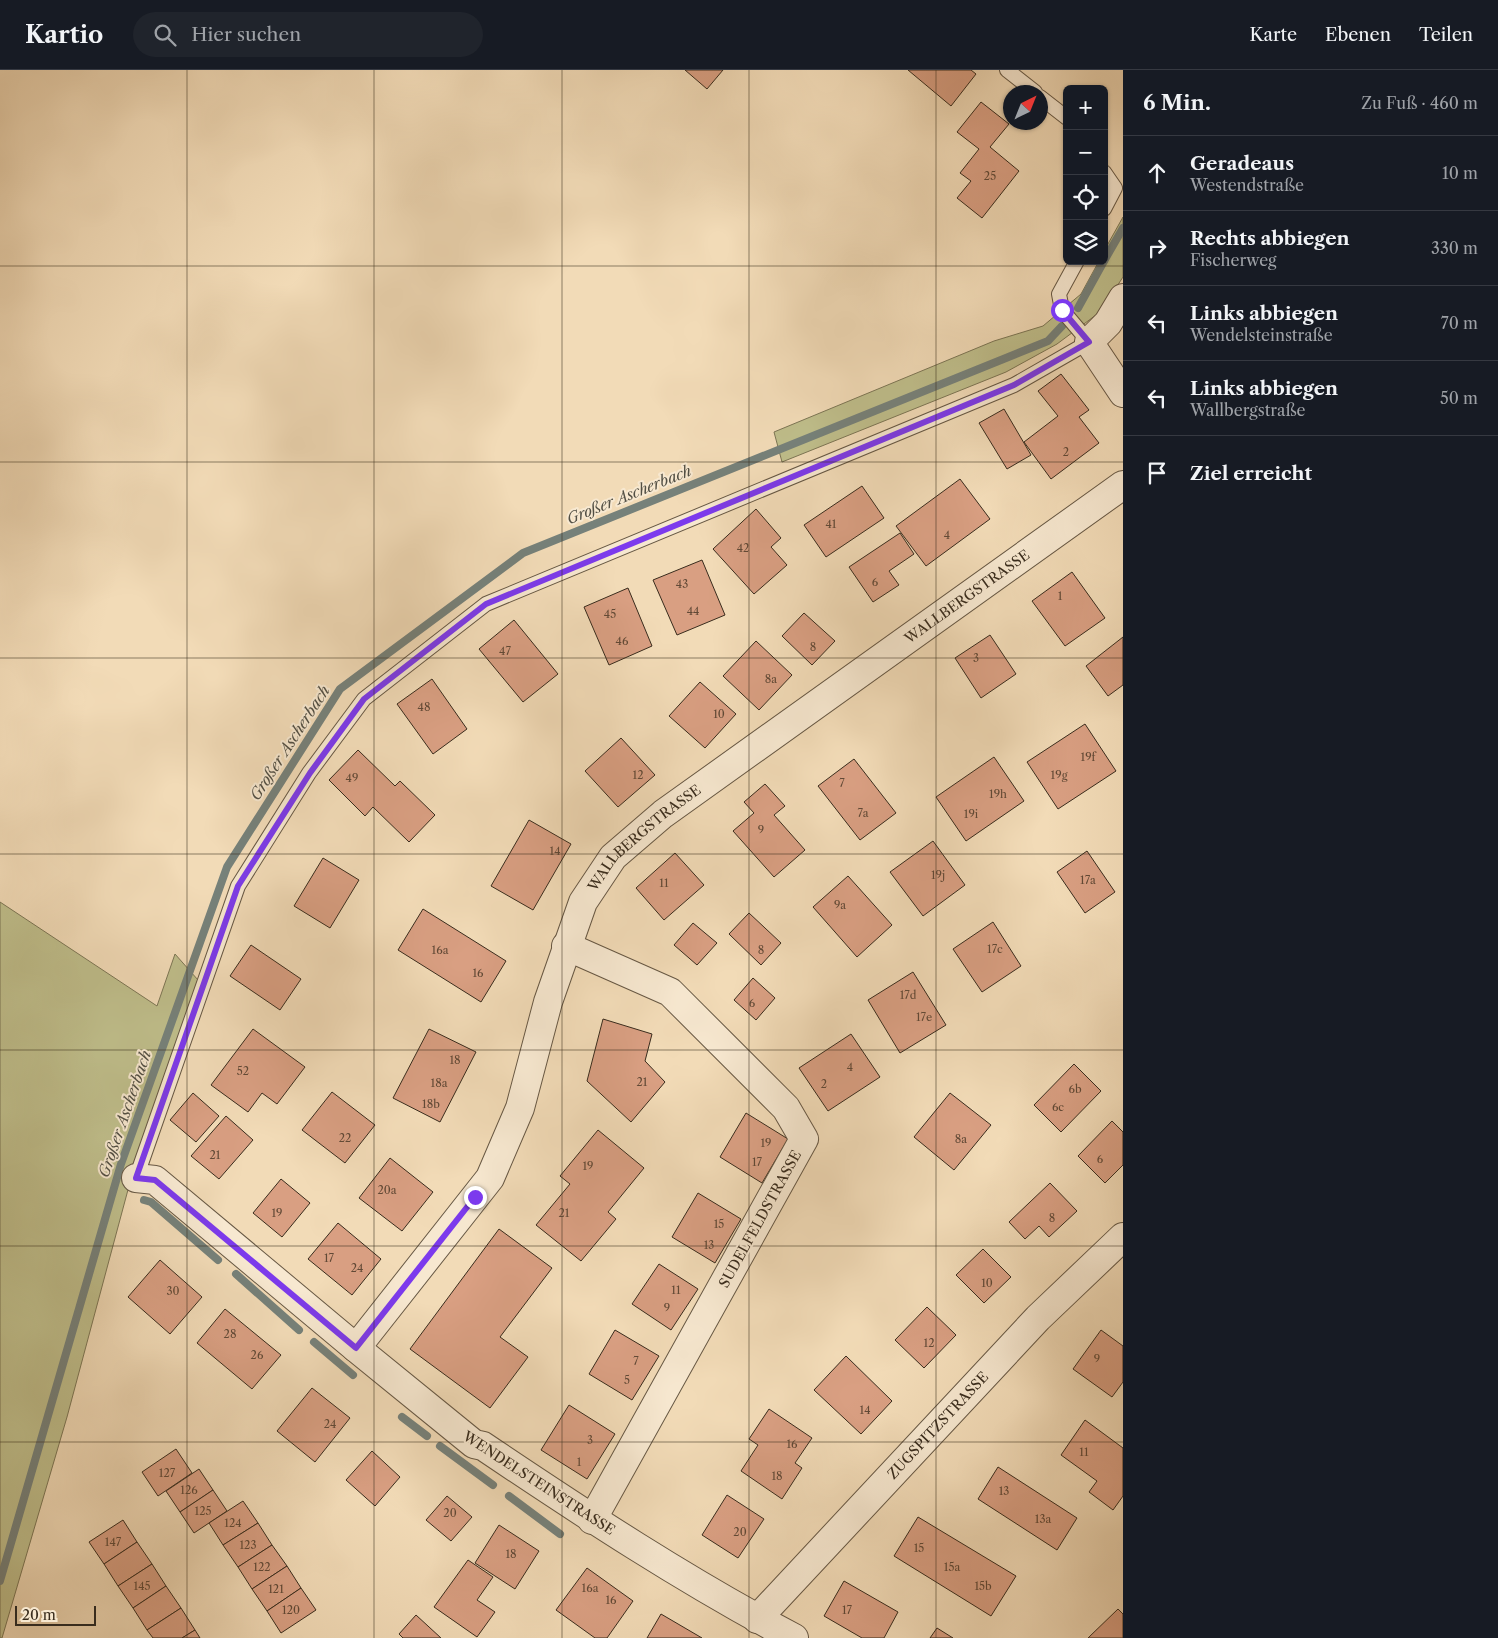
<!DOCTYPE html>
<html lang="de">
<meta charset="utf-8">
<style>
body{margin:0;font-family:"Libre Caslon Text",serif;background:#20242c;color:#f1f3f6}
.controls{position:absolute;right:15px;top:15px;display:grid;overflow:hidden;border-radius:8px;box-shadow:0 1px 4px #0004}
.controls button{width:45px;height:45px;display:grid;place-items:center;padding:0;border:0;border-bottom:1px solid #363941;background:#171b24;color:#f1f3f6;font:25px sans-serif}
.compass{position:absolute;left:1003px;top:15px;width:45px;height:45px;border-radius:50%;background:#171b24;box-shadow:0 1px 4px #0004;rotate:43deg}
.scale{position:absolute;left:15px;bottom:12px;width:81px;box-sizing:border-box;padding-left:5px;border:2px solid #392c1d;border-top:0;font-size:14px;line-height:18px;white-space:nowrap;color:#392c1d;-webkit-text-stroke:4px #f7e8d0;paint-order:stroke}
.stop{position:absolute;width:15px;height:15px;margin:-11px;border:4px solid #7c3aed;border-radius:50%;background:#fff}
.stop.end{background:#7c3aed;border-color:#fff;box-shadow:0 1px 5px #0008}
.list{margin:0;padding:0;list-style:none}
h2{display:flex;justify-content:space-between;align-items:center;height:65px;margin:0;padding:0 20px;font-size:21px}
h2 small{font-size:16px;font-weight:400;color:#9ea1a6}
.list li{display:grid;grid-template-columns:32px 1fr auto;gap:15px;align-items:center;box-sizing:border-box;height:75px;padding:0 20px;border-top:1px solid #363941}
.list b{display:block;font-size:19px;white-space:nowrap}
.list p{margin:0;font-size:16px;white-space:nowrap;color:#9ea1a6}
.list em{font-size:16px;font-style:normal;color:#9ea1a6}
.icon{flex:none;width:28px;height:28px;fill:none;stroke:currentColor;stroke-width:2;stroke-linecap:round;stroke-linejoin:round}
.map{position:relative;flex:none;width:1123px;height:1568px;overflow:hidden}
header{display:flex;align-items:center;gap:30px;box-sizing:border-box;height:70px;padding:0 25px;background:#171b24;border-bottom:1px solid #363941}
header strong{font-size:24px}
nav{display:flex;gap:28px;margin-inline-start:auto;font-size:18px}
.search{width:350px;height:45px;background:#20242c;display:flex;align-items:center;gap:12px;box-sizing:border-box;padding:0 18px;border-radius:28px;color:#9ea1a6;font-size:19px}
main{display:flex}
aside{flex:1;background:#171b24}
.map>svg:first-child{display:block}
.green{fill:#bfbe8b;stroke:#7c7554}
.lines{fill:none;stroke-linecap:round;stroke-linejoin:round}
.stream{stroke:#76817a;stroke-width:8}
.building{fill:#d99f82;stroke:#392c1d}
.service-casing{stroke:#675844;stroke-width:16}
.minor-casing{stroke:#675844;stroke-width:30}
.service{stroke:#f7e8d0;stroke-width:14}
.minor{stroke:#f7e8d0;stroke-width:28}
.route{stroke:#7c3aed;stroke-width:6}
.grid{fill:none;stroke:#392c1d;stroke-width:1;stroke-opacity:0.55}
.labels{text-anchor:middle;stroke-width:4;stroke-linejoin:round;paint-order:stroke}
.number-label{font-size:11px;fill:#614936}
.street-label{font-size:14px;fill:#392c1d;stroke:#f7e8d0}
.water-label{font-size:15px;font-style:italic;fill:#524f44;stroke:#f7e8d0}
</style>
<header>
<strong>Kartio</strong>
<div class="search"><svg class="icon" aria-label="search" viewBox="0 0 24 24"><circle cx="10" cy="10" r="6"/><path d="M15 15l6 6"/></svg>Hier suchen</div>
<nav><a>Karte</a><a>Ebenen</a><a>Teilen</a></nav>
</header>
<main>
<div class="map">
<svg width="1123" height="1568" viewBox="0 0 1123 1568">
<rect width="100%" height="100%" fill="#f2dbb7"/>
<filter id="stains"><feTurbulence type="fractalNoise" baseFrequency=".004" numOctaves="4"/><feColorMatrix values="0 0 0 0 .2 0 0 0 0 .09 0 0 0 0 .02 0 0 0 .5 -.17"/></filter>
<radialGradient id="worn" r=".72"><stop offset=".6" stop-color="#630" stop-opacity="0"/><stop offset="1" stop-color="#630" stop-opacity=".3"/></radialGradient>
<g class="green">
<path d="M1123,147V207L1100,242L1057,274L1006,302L782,392L774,362L994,271L1043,256L1081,224L1099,191H1104V181Z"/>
<path d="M0,832L157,936L175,884L198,910L129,1116L67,1347L2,1568H0Z"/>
</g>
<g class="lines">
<g class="stream">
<path d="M1104,191L1123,158"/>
<path d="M1078,238L1104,191"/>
<path d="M144,1130L151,1132L218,1190"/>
<path d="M236,1204L299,1260"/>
<path d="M314,1272L353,1305"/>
<path d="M402,1347L427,1366"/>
<path d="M440,1376L493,1415"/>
<path d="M509,1426L560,1464"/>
<path d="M0,1511L121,1094L227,797L340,619L523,483L1048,271L1062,256"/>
</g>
</g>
<g class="building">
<path d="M685,0H723L707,19Z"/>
<path d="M908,0H971L976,4L951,36Z"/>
<path d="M981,32L1009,54L990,77L1019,101L982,148L957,128L971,111L960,103L979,79L957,62Z"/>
<path d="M1061,304L1089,340L1079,347L1099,373L1051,409L1024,372L1058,346L1038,321Z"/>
<path d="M1004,339L1031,385L1007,399L979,353Z"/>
<path d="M960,409L990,449L926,496L896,456Z"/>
<path d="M862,416L884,448L826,487L804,455Z"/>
<path d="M756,439L781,468L771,477L787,495L754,524L713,479Z"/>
<path d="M900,463L914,484L889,501L899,515L873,532L849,497Z"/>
<path d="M702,490L725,545L677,565L653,510Z"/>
<path d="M1072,502L1105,548L1065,576L1032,531Z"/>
<path d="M628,518L652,576L609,595L584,537Z"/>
<path d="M804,543L835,571L812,595L782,566Z"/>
<path d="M514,550L558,604L523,632L479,579Z"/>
<path d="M990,565L1016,604L981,628L955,588Z"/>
<path d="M1123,567V615L1108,626L1086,596Z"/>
<path d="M756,571L792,605L759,640L723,606Z"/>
<path d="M432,609L467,659L433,684L397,634Z"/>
<path d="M700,612L736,644L705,678L669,646Z"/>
<path d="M1085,654L1116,701L1058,739L1027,692Z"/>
<path d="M621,668L655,705L618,737L585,701Z"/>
<path d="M358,680L395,716L400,711L435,745L409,772L373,737L365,746L329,710Z"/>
<path d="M994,687L1024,731L966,771L936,727Z"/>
<path d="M854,689L896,743L860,770L818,716Z"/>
<path d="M765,714L785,736L774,745L805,780L774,807L733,761L754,743L744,732Z"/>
<path d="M529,750L571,774L533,840L491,816Z"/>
<path d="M933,771L965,815L923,846L890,802Z"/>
<path d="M1087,781L1115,822L1085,843L1057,802Z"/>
<path d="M675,783L704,815L664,850L636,818Z"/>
<path d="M323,788L359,810L330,858L294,836Z"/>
<path d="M848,806L892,855L857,887L813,837Z"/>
<path d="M423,839L506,891L481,932L398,880Z"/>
<path d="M749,843L781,873L761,895L729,864Z"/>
<path d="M993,852L1021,896L982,922L953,879Z"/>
<path d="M693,853L717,873L697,895L674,875Z"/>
<path d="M251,875L301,909L280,940L230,906Z"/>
<path d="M913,902L946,955L900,983L868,930Z"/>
<path d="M753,908L775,928L756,950L734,930Z"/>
<path d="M603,949L652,964L645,991L665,1012L631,1052L587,1011Z"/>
<path d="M253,959L305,997L277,1034L262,1023L248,1042L211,1015Z"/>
<path d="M429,959L476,982L440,1052L393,1028Z"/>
<path d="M851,964L880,1007L828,1041L799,998Z"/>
<path d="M1074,994L1101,1021L1061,1062L1034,1035Z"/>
<path d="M332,1022L375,1055L345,1093L302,1060Z"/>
<path d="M193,1023L219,1046L196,1072L170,1050Z"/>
<path d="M950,1023L991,1055L954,1100L914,1067Z"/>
<path d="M746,1043L788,1069L762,1113L720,1087Z"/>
<path d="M226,1046L253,1070L219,1109L191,1086Z"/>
<path d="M1112,1051L1123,1062V1095L1105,1113L1078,1086Z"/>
<path d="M598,1060L644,1098L608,1142L616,1149L581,1191L536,1155L570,1114L560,1106Z"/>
<path d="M390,1088L433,1122L402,1161L359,1128Z"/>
<path d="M281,1109L310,1133L282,1167L253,1143Z"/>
<path d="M1050,1113L1077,1141L1049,1167L1039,1156L1025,1169L1009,1152Z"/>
<path d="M698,1123L741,1149L715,1193L672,1167Z"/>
<path d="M338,1153L381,1189L352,1225L308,1189Z"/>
<path d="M499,1159L552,1198L500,1267L528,1287L490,1338L410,1279Z"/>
<path d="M983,1179L1011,1207L984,1233L956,1205Z"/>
<path d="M160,1190L202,1227L170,1264L128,1227Z"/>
<path d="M659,1194L698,1219L671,1260L632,1234Z"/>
<path d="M927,1237L956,1265L924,1298L895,1270Z"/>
<path d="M225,1239L281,1285L252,1319L197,1273Z"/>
<path d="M615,1260L659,1286L632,1330L589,1304Z"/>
<path d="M1101,1260L1123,1276V1312L1112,1327L1073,1299Z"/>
<path d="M846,1286L892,1331L861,1364L814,1320Z"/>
<path d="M312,1318L350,1348L315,1392L277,1361Z"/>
<path d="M569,1335L615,1364L587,1409L541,1380Z"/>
<path d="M769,1339L812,1368L795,1393L802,1398L782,1429L741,1401L758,1375L749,1369Z"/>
<path d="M1085,1350L1123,1378V1426L1113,1440L1089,1422L1097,1411L1061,1385Z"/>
<path d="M176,1379L192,1403L158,1426L142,1402Z"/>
<path d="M372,1381L400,1407L375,1436L346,1410Z"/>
<path d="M998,1397L1077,1448L1057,1480L978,1429Z"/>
<path d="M199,1399L213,1420L180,1442L166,1421Z"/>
<path d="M213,1420L227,1441L194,1463L180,1442Z"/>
<path d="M727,1425L764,1449L738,1488L702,1465Z"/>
<path d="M447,1426L472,1447L451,1471L426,1450Z"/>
<path d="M243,1431L258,1453L223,1475L209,1453Z"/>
<path d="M918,1447L1016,1506L991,1546L894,1486Z"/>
<path d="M123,1450L137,1472L104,1494L89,1472Z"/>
<path d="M258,1453L272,1475L238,1497L223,1475Z"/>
<path d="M499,1455L539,1481L515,1519L475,1493Z"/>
<path d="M137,1472L152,1494L118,1516L104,1494Z"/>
<path d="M272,1475L287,1496L252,1519L238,1497Z"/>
<path d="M468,1490L493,1507L477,1530L495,1542L477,1567L434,1537Z"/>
<path d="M152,1494L166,1516L133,1538L118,1516Z"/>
<path d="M287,1496L301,1518L267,1541L252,1519Z"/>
<path d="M587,1498L633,1531L607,1568H595L556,1540Z"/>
<path d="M844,1511L898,1542L884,1568H862L824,1546Z"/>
<path d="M166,1516L181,1538L147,1560L133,1538Z"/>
<path d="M301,1518L316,1540L281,1563L267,1541Z"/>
<path d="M181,1538L195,1560L182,1568H153L147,1560Z"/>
<path d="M1118,1539L1123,1544V1568H1088Z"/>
<path d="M661,1544L702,1568H647Z"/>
<path d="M416,1545L441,1568H403L399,1564Z"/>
<path d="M937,1558L953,1568H930Z"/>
<path d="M195,1560L200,1568H182Z"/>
</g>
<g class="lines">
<defs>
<g id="service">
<path d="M1007,0L1035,22"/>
<path d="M1040,27L1067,48"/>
<path d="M1104,102L1115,118L1104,139"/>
<path d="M136,1108L238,816L309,703L364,629L486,534L1014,315L1089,272L1062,240L1059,224L1077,191"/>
</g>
<g id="minor">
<path d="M1123,228L1108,253L1089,272L1123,323"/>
<path d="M566,876L670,922L786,1038L804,1069L592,1450"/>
<path d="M136,1108L155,1110L356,1278L474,1374L483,1376C584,1444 686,1511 794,1568"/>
<path id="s1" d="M356,1278L490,1108L520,1038L548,932L583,832L613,787L663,744L1123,415"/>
<path id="s2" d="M757,1549L1038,1248L1123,1167"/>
</g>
</defs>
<use href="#service" class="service-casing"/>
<use href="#minor" class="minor-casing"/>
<use href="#service" class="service"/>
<use href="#minor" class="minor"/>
</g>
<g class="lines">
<path class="route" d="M475,1127L356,1278L155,1110L136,1108L238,816L310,703L364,629L486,534L1014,315L1089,272L1062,240"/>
</g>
<path class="grid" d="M187,0V1568M374,0V1568M562,0V1568M749,0V1568M936,0V1568M0,196H1123M0,392H1123M0,588H1123M0,784H1123M0,980H1123M0,1176H1123M0,1372H1123"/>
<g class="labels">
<g class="number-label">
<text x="990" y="110">25</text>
<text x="1066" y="386">2</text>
<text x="831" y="458">41</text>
<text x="947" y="469">4</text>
<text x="743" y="482">42</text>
<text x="875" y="516">6</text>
<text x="682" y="518">43</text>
<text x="1060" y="530">1</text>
<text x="693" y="545">44</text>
<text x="610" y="548">45</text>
<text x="622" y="575">46</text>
<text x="813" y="581">8</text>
<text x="505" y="585">47</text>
<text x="976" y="592">3</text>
<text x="771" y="613">8a</text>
<text x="424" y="641">48</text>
<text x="719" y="648">10</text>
<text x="1088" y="691">19f</text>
<text x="638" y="709">12</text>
<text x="1059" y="709">19g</text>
<text x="352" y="712">49</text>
<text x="842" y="717">7</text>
<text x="998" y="728">19h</text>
<text x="863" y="747">7a</text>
<text x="971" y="748">19i</text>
<text x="761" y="764">9</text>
<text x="555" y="785">14</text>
<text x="938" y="809">19j</text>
<text x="1088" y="814">17a</text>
<text x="664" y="817">11</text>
<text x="840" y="839">9a</text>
<text x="995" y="883">17c</text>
<text x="440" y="884">16a</text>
<text x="761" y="884">8</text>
<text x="478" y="907">16</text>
<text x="908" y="929">17d</text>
<text x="752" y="937">6</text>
<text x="924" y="951">17e</text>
<text x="455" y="994">18</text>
<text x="850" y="1001">4</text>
<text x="243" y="1005">52</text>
<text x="642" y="1016">21</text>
<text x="439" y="1017">18a</text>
<text x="824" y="1018">2</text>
<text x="1075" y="1023">6b</text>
<text x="431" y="1038">18b</text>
<text x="1058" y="1041">6c</text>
<text x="345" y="1072">22</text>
<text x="961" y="1073">8a</text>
<text x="766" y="1077">19</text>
<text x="215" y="1089">21</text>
<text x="1100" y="1093">6</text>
<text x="757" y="1096">17</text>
<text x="588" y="1100">19</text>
<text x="387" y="1124">20a</text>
<text x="277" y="1147">19</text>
<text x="564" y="1147">21</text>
<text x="1052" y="1152">8</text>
<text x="719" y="1158">15</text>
<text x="709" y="1179">13</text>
<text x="329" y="1192">17</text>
<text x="357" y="1202">24</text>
<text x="987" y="1217">10</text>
<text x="676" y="1224">11</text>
<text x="173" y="1225">30</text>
<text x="667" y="1242">9</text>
<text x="230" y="1268">28</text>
<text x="929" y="1277">12</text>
<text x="257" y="1289">26</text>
<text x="1097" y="1293">9</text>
<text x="636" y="1295">7</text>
<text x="627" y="1314">5</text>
<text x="865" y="1344">14</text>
<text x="330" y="1358">24</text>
<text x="590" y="1374">3</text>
<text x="792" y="1378">16</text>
<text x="1084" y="1386">11</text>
<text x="579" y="1396">1</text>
<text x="167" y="1407">127</text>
<text x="777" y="1410">18</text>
<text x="189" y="1424">126</text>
<text x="1004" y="1425">13</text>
<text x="203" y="1445">125</text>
<text x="450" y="1447">20</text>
<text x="1043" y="1453">13a</text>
<text x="233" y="1457">124</text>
<text x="740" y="1466">20</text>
<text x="113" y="1476">147</text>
<text x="248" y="1479">123</text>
<text x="919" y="1482">15</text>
<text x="511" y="1488">18</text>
<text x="262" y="1501">122</text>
<text x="952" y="1501">15a</text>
<text x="142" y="1520">145</text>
<text x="983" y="1520">15b</text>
<text x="590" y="1522">16a</text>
<text x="276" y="1523">121</text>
<text x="611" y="1534">16</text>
<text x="291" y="1544">120</text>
<text x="847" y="1544">17</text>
</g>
<g class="street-label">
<text dy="5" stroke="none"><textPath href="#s1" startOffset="1002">WALLBERGSTRASSE</textPath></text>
<text dy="5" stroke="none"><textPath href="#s1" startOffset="598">WALLBERGSTRASSE</textPath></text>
<text transform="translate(760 1149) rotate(-61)" y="5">SUDELFELDSTRASSE</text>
<text dy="5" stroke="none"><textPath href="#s2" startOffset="265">ZUGSPITZSTRASSE</textPath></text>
<text transform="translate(539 1413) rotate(33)" y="5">WENDELSTEINSTRASSE</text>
</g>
<g class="water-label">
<text transform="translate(629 425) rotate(-22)" y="5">Großer Ascherbach</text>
<text transform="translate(290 673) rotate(-57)" y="5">Großer Ascherbach</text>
<text transform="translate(125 1044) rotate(-71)" y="5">Großer Ascherbach</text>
</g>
</g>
<rect width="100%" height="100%" filter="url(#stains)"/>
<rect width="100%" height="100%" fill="url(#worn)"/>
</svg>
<div class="controls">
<button>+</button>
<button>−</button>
<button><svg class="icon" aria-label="locate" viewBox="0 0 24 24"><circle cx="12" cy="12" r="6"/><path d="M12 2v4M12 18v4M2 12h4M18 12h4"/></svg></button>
<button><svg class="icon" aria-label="layers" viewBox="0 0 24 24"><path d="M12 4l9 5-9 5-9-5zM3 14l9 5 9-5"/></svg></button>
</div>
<svg class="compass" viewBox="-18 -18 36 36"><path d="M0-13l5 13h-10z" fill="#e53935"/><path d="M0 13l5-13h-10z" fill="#9ea1a6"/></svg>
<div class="scale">20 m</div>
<div class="stop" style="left:1062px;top:240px"></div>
<div class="stop end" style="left:475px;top:1127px"></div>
</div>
<aside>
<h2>6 Min.<small>Zu Fuß · 460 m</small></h2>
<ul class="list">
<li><svg class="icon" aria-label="ahead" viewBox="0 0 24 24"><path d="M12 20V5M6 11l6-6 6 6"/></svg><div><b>Geradeaus</b><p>Westendstraße</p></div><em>10 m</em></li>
<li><svg class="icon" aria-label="right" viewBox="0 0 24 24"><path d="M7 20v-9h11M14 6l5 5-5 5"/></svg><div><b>Rechts abbiegen</b><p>Fischerweg</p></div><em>330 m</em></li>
<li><svg class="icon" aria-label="left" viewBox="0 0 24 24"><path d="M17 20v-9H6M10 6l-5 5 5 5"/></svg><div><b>Links abbiegen</b><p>Wendelsteinstraße</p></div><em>70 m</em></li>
<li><svg class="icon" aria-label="left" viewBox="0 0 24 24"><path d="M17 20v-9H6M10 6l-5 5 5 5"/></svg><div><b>Links abbiegen</b><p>Wallbergstraße</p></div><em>50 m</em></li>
<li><svg class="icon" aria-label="arrive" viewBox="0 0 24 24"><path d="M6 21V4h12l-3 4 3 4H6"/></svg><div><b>Ziel erreicht</b></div></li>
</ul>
</aside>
</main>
